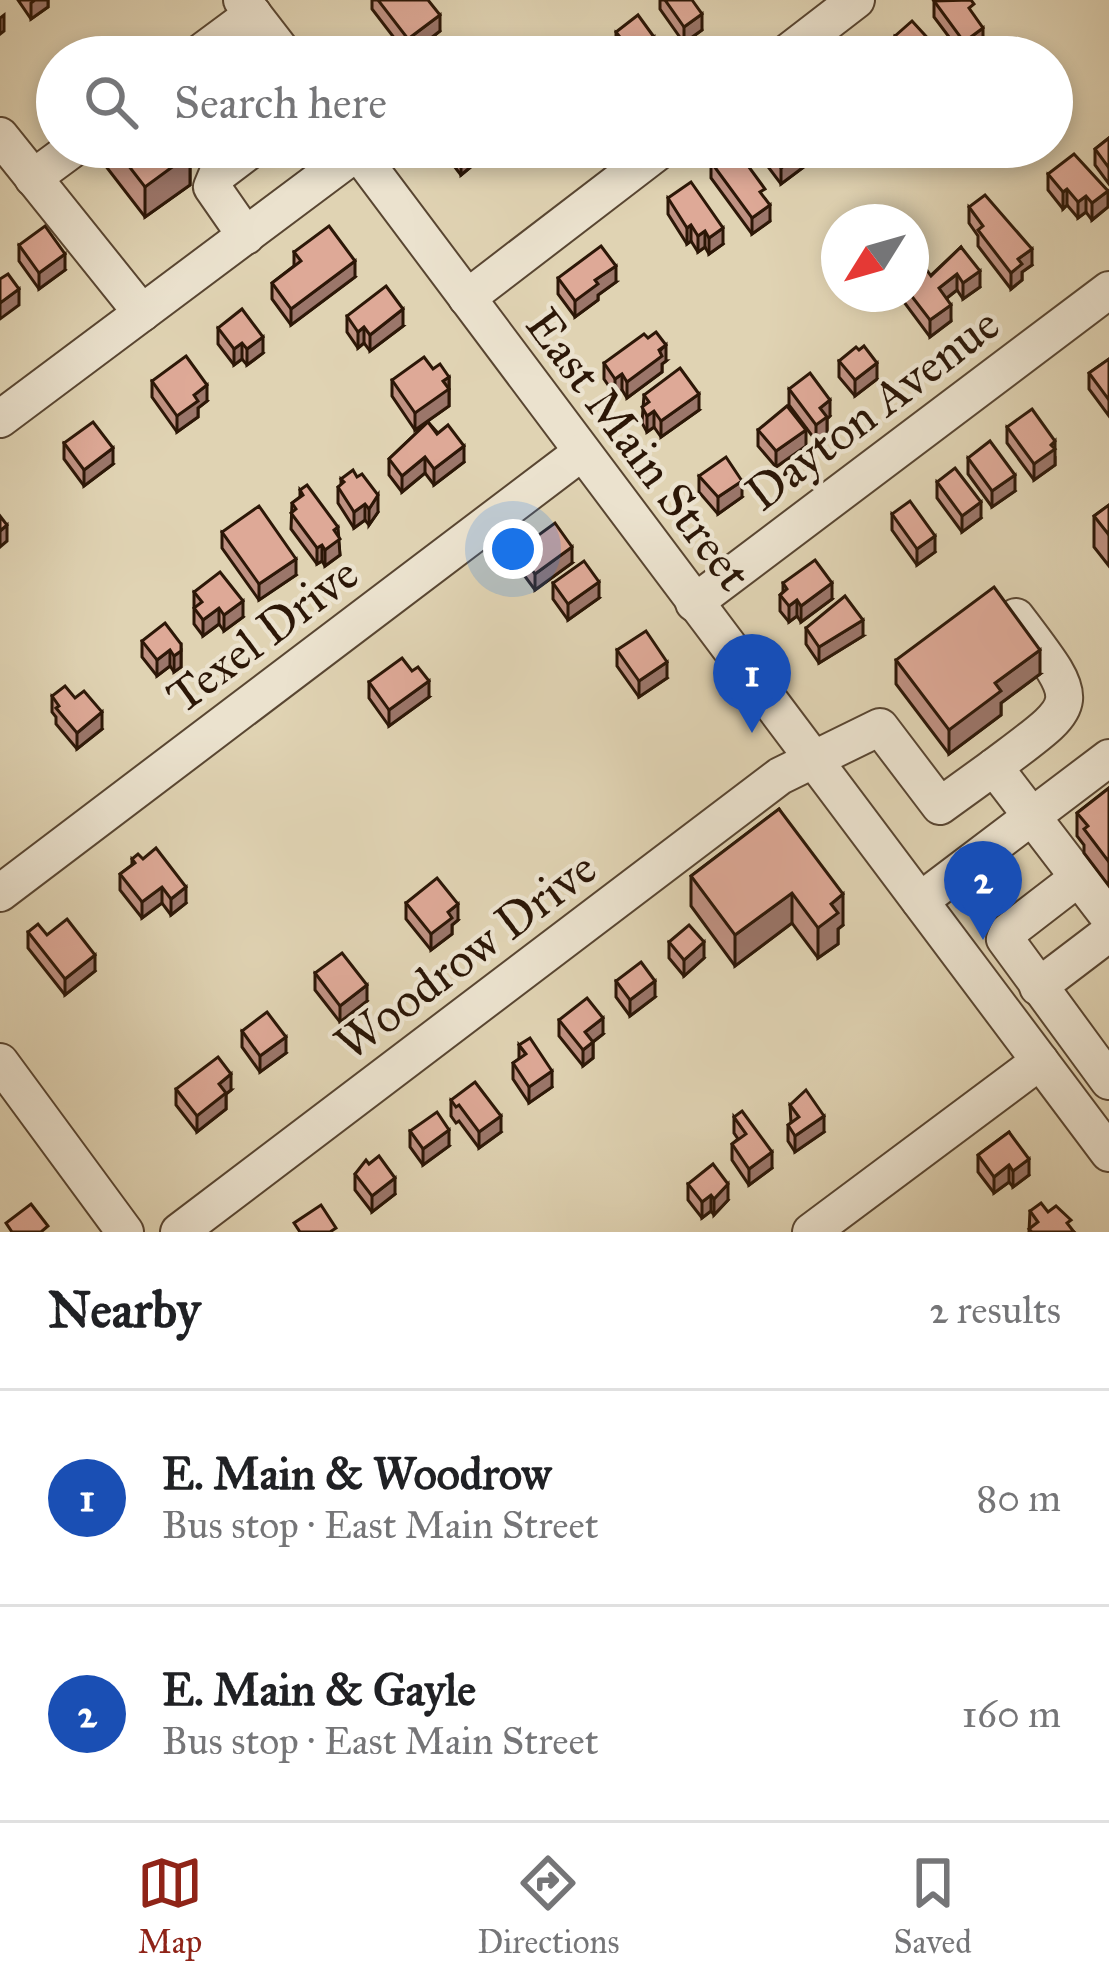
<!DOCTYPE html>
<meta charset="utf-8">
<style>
body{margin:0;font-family:"IM FELL Great Primer",serif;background:#f2f2f2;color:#202124}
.compass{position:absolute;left:821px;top:204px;width:108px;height:108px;border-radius:50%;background:#fff;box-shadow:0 6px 18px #0003;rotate:233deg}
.you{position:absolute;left:513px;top:549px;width:42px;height:42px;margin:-30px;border:9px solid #fff;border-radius:50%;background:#1a73e8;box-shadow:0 0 0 18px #1a73e833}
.badge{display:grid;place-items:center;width:78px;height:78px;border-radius:50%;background:#8f2418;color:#fff;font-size:39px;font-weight:700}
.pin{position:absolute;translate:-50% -99px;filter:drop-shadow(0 3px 6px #0008)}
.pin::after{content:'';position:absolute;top:63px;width:42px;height:36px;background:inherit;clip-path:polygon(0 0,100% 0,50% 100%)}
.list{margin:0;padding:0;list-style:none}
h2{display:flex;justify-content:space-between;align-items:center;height:156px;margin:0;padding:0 48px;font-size:51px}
h2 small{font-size:39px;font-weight:400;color:#757577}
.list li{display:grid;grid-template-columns:78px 1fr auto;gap:36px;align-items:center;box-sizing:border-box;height:216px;padding:0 48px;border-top:3px solid #e0e0e0}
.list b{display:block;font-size:45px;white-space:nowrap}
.list p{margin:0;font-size:39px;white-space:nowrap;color:#757577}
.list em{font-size:39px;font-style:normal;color:#757577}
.icon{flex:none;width:66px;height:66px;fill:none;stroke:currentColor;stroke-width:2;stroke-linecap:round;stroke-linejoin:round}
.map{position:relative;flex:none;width:1109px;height:1232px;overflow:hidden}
.search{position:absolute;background:#fff;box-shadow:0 6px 18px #0003;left:36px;right:36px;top:36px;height:132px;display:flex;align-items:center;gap:30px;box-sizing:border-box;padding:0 42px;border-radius:66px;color:#757577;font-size:45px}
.sheet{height:588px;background:#fff}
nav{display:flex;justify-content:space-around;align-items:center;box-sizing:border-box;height:168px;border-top:3px solid #e0e0e0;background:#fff;font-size:33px;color:#757577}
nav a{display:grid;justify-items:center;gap:6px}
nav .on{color:#8f2418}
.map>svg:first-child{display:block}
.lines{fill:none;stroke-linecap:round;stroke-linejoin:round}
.minor-casing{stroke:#594632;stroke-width:40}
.minor{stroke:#ebe2ce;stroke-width:36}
.wall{fill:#bf9182;stroke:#2c1707;stroke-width:3}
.shaded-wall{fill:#9b766a;stroke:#2c1707;stroke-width:3}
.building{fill:#dea997;stroke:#2c1707;stroke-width:3}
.labels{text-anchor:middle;stroke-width:9;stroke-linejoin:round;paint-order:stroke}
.street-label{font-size:48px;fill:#2c1707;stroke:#ebe2ce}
</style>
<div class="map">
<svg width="1109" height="1232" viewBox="0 0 1109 1232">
<rect width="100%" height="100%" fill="#e0d3b3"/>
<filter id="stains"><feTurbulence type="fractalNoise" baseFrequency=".00167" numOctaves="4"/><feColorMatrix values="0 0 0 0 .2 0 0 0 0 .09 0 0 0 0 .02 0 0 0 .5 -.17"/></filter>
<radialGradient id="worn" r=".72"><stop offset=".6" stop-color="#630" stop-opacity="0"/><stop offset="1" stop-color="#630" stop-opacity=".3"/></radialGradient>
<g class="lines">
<defs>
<g id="minor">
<path d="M242,0L286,57"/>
<path d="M195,57L253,14"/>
<path d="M782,57L856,0"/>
<path d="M0,136L142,313"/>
<path d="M354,147L1109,1153"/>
<path d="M33,178L75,147"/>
<path d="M246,236L212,187L217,175L254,147"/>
<path d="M467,298L664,147"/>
<path d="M0,419L357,152"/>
<path d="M694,603L1109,290"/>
<path d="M994,767C1083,700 1084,707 1016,617"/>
<path d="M1078,878L1008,932L1005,939L1109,1081"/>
<path d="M0,893L582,452"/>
<path d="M920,901L1109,758"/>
<path d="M1038,987L1109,933"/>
<path d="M0,1062L125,1232"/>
<path d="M179,1232L780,776L880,727L940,806L994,767L1109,917"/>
<path d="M811,1232L1040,1061"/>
</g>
</defs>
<use href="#minor" class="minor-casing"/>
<use href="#minor" class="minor"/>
</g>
<g class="wall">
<path d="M18,0H48V7L31,19Z"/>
<path d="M372,0H428L440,31L408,56L372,9Z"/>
<path d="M660,0H692L702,30L684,43L660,9Z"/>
<path d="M934,1L974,16L983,44L964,57L934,17Z"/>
<path d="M616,32L654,53L649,57H623L616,48Z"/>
<path d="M895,36L945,57H899L895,52Z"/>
<path d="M1109,138V184L1095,165V149Z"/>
<path d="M91,147H206L190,158V185L145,217Z"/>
<path d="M444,147H485V155L461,175L444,153Z"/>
<path d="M757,147H808L809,163L781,184L757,152Z"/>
<path d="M829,147H861V149L841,163Z"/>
<path d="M711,162L765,199L770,221L752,234L711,178Z"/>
<path d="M1048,174L1108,207L1092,220L1086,212L1078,218L1067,205L1063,209L1048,190Z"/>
<path d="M668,198L723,244L709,254L705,247L698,252L691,241L687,244L668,214Z"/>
<path d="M969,207L1032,265L1022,272V280L1011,289L978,246V236L969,223Z"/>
<path d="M19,245L65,270L39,289L19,261Z"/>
<path d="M961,247L980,287L963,299L957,290L947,298L951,321L930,337L898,294H911Z"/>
<path d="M294,252L355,277L291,325L272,299V283L294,266Z"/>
<path d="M558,278L616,282L598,295V300L575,317L558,294Z"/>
<path d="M347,316L403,326L370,351L364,343L358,348L347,332Z"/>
<path d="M218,328L263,353L247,365L242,359L234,365L218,344Z"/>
<path d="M1109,359V416L1089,389V373Z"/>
<path d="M666,361L662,364V372L627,398L622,390L615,395L604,379V363Z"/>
<path d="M839,361L877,379L855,396L839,377Z"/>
<path d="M449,377V406L415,430L392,396V380Z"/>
<path d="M152,381L207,401L198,408V417L177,432L152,397Z"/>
<path d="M789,389L830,416L827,419V433L816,441L789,405Z"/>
<path d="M644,395L699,410L661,437L654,427L647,432L642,423Z"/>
<path d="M428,422L464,462L434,485L425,473L402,492L389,475V459Z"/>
<path d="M1007,427L1055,457V465L1034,480L1007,443Z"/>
<path d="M758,430L806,446L776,467L758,446Z"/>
<path d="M64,443L113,464L84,486L64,459Z"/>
<path d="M968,458L1015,491L992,507L968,474Z"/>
<path d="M699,476L742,497L718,514L699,492Z"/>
<path d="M341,479L378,512L369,525L365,520L354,528L338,503V487L341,485Z"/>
<path d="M937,482L981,518L962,532L937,498Z"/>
<path d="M300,490L338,536L340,555L325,566L322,561L317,564L291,529L292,503L300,497Z"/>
<path d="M1109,505V566L1094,547V516Z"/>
<path d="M892,514L935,552L917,565L892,530Z"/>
<path d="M222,532L296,575L259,600L222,548Z"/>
<path d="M518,550L572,563L535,590L518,567Z"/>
<path d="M553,583L599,598L568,620L553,599Z"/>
<path d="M783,583L832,599L801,622L797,616L789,622L780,611V595L783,592Z"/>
<path d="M194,592L243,617L224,631L219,624L203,636L194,624Z"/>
<path d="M806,628L863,636L819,663L806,644Z"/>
<path d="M142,641L181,644V667L174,672L170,666L157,676L142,657Z"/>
<path d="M617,650L667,678L639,697L617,666Z"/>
<path d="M896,660L1040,674L1001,703V715L949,754L896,684Z"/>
<path d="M369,682L429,697L389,726L369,698Z"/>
<path d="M52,696L102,729L77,749L56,724V717L52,712Z"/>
<path d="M1109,788V886L1084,853V845L1077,836V813Z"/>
<path d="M779,809L843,925L838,929V944L818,958L792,923L735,966L691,906V876Z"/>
<path d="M132,859L186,903L171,915L162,903L142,918L120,890V874L132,865Z"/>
<path d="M406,903L458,920L452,925V934L431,950L406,919Z"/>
<path d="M28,932L47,935L95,971L65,995L28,948Z"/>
<path d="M669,942L704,958L684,976L669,958Z"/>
<path d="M315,973L367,1001L340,1022L315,990Z"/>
<path d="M616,981L655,997L630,1016L616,997Z"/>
<path d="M559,1020L603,1034L593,1042V1058L583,1066L559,1036Z"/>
<path d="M242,1031L286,1053L260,1072L242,1047Z"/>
<path d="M519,1045L552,1087L529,1103L513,1079V1063L519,1059Z"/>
<path d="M176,1089L231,1090L226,1094V1109L197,1132L176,1105Z"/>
<path d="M451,1100L501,1132L479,1148L459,1121L456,1123L451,1116Z"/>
<path d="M790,1105L824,1132L795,1152L788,1141V1125L791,1123Z"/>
<path d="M734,1117L772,1168L749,1185L732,1160V1144L738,1139L734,1133Z"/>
<path d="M410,1131L449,1146L423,1165L410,1147Z"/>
<path d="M1009,1132L1029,1175L1013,1187L1009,1182L994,1193L978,1172V1155Z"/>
<path d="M369,1164L395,1194L372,1212L355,1190V1174Z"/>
<path d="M688,1184L728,1200L714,1215L711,1211L702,1218L688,1200Z"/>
<path d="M1030,1211L1048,1212L1074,1232H1029Z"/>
</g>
<g class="shaded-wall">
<path d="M35,0H48V7L31,19V3Z"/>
<path d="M702,14V30L684,43V27Z"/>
<path d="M4,15V31L0,34V18Z"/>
<path d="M440,15V31L408,56V39Z"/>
<path d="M983,28V44L964,57V42Z"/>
<path d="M654,37V53L649,57H632V53Z"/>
<path d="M178,147H206L190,158V185L145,217V187Z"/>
<path d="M475,147H485V155L461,175V159Z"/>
<path d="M809,147V163L781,184V168Z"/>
<path d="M841,147H861V149L841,163Z"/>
<path d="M1067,189V205L1063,209V192Z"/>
<path d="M1108,191V207L1092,220V203Z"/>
<path d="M1086,196V212L1078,218V202Z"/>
<path d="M770,205V221L752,234V218Z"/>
<path d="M691,225V241L687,244V228Z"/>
<path d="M723,228V244L709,254V238Z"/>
<path d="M705,231V247L698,252V236Z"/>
<path d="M1032,249V265L1022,272V280L1011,289V273L1018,259Z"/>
<path d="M65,254V270L39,289V273Z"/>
<path d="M355,261V277L291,325V309Z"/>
<path d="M616,266V282L598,295V300L575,317V301L595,280Z"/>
<path d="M980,271V287L963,299V283Z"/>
<path d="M957,274V290L939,304V288Z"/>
<path d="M19,289V305L0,319V303Z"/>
<path d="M951,305V321L930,337V320Z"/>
<path d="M403,309V326L370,351V335Z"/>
<path d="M364,327V343L358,348V332Z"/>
<path d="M263,337V353L247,365V349Z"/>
<path d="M242,343V359L234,365V349Z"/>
<path d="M666,345V361L662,364V372L627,398V382Z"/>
<path d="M877,363V379L855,396V380Z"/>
<path d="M622,374V390L615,395V379Z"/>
<path d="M449,377V406L415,430V413L443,381Z"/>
<path d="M207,385V401L198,408V417L177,432V416L194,395Z"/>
<path d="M699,394V410L661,437V421Z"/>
<path d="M830,400V416L827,419V433L816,441V425L820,408Z"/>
<path d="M654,411V427L647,432V416Z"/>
<path d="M806,430V446L776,467V451Z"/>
<path d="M1055,441V465L1034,480V464Z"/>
<path d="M464,446V462L434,485V469Z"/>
<path d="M113,448V464L84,486V470Z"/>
<path d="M425,457V473L402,492V476Z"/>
<path d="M1015,475V491L992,507V491Z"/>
<path d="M742,481V497L718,514V497Z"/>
<path d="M378,495V512L369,525V509Z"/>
<path d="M981,502V518L962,532V516Z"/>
<path d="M365,504V520L354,528V512Z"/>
<path d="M7,525V541L0,547V531Z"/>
<path d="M338,527L340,555L325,566V550L334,530Z"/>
<path d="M935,536V552L917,565V549Z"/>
<path d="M322,545V561L317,564V548Z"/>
<path d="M572,547V563L535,590V574Z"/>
<path d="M296,559V575L259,600V584Z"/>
<path d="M599,582V598L568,620V604Z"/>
<path d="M832,583V599L801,622V606Z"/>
<path d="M797,600V616L789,622V606Z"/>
<path d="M243,601V617L224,631V615Z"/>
<path d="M219,608V624L203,636V620Z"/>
<path d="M863,620V636L819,663V647Z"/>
<path d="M170,650V666L157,676V660Z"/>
<path d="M1040,650V674L1001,703V715L949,754V730L995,683Z"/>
<path d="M181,651V667L174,672V656Z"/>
<path d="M667,662V678L639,697V681Z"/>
<path d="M429,681V697L389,726V710Z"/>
<path d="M102,712V729L77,749V733Z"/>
<path d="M162,887V903L142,918V902Z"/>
<path d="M186,887V903L171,915V899Z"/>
<path d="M792,893V923L735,966V935Z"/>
<path d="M843,894V925L838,929V944L818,958V928L831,904Z"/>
<path d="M458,904V920L452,925V934L431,950V934L448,912Z"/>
<path d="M704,942V958L684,976V960Z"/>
<path d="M95,955V971L65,995V979Z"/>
<path d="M655,981V997L630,1016V1000Z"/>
<path d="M367,985V1001L340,1022V1006Z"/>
<path d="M603,1018V1034L585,1048V1032Z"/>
<path d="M286,1037V1053L260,1072V1056Z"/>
<path d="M593,1042V1058L583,1066V1050Z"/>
<path d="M552,1071V1087L529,1103V1087Z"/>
<path d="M231,1074V1090L226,1094V1109L197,1132V1116L219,1084Z"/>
<path d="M501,1116V1132L479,1148V1132Z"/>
<path d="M824,1116V1132L795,1152V1136Z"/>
<path d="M449,1130V1146L423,1165V1149Z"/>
<path d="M772,1152V1168L749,1185V1169Z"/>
<path d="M1029,1159V1175L1013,1187V1171Z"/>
<path d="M1009,1165V1182L994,1193V1177Z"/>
<path d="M395,1178V1194L372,1212V1196Z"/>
<path d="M728,1184V1200L714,1215V1199Z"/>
<path d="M711,1195V1211L702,1218V1202Z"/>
</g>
<g class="building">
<path d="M378,0H428L440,15L408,39Z"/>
<path d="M665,0H692L702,14L684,27Z"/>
<path d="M971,0L974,4L969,8L983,28L964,42L934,1Z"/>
<path d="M638,15L654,37L632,53L616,32Z"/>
<path d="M912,21L945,57H914L895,36Z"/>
<path d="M213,46L228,54L230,57H199Z"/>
<path d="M1109,138V168L1095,149Z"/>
<path d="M114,147H186L190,154L145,187Z"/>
<path d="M452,147H475L461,159Z"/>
<path d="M766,147H809L781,168Z"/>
<path d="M726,151L730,158L738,152L765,189L760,192L770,205L752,218L711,162Z"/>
<path d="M1074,154L1108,191L1092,203L1086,196L1078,202L1067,189L1063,192L1048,174Z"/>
<path d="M691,182L723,228L709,238L705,231L698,236L691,225L687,228L668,198Z"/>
<path d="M985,195L1032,249L1018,259L1022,264L1011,273L978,230L983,226L969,207Z"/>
<path d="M45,226L65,254L39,273L19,245Z"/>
<path d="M329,226L355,261L291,309L272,283L301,261L294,252Z"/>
<path d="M601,246L616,266L595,280L598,284L575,301L558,278Z"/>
<path d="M961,247L980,271L963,283L957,274L939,288L951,305L930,320L910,294L911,263L912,264L919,259L931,276Z"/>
<path d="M8,274L19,289L0,303V279Z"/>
<path d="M386,286L403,309L370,335L364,327L358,332L347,316Z"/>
<path d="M242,309L263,337L247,349L242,343L234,349L218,328Z"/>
<path d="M656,332L666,345L659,350L662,356L627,382L622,374L615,379L604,363L644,334L648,338Z"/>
<path d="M864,346L877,363L855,380L839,361L856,347L859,350Z"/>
<path d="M186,356L207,385L194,395L198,401L177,416L152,381Z"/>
<path d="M424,357L433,369L440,364L449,377L443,381L449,389L415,413L392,380Z"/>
<path d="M1109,359V400L1089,373Z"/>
<path d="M680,368L699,394L661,421L654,411L647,416L642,407L649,402L644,395Z"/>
<path d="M810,373L830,400L820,408L827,417L816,425L789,389Z"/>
<path d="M787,406L806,430L776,451L758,430Z"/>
<path d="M1032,409L1055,441L1051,445L1055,449L1034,464L1007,427Z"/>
<path d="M93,422L113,448L84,470L64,443Z"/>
<path d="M428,422L437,434L448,425L464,446L434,469L425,457L402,476L389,459Z"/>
<path d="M990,441L1015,475L992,491L968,458Z"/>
<path d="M726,457L742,481L718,497L699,476Z"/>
<path d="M955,468L981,502L962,516L937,482Z"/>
<path d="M353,470L357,477L362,474L378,495L369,509L365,504L354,512L338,487L344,482L341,479Z"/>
<path d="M307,485L338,527L334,530L340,539L325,550L322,545L317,548L291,513L296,509L292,503L303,495L300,490Z"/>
<path d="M910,501L935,536L917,549L892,514Z"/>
<path d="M1109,505V535L1094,516Z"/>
<path d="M259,506L296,559L259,584L222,532Z"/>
<path d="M0,516L7,525L0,531Z"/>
<path d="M555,523L572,547L535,574L518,550Z"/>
<path d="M815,560L832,583L801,606L797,600L789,606L780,595L787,589L783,583Z"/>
<path d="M584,561L599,582L568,604L553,583Z"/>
<path d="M220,572L243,601L224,615L219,608L203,620L194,608L202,602L194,592Z"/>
<path d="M994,587L1040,650L995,683L1001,691L949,730L896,660Z"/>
<path d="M845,596L863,620L819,647L806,628Z"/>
<path d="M165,623L181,644V651L174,656L170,650L157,660L142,641Z"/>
<path d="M646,631L667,662L639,681L617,650Z"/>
<path d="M402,658L412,671L418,667L429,681L389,710L369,682Z"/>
<path d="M65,686L75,698L84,691L102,712L77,733L56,708L59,706L52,696Z"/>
<path d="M1109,788V862L1084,829L1088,826L1077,813Z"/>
<path d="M779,809L843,894L831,904L838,913L818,928L792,893L735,935L691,876Z"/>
<path d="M156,848L186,887L171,899L162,887L142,902L120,874L135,863L132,859L138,854L143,859Z"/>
<path d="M437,878L458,904L448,912L452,918L431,934L406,903Z"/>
<path d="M67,919L95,955L65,979L28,932L38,924L47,935Z"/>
<path d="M689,925L704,942L684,960L669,942Z"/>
<path d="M342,953L367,985L340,1006L315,973Z"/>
<path d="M641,962L655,981L630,1000L616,981Z"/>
<path d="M587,998L603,1018L585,1032L593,1042L583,1050L559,1020Z"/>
<path d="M267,1012L286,1037L260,1056L242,1031Z"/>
<path d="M530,1038L552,1071L529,1087L513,1063L526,1054L519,1045Z"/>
<path d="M218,1057L231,1074L219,1084L226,1093L197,1116L176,1089Z"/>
<path d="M475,1082L501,1116L479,1132L459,1105L456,1107L451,1100Z"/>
<path d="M806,1090L824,1116L795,1136L788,1125L799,1117L790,1105Z"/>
<path d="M742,1111L772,1152L749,1169L732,1144L746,1134L734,1117Z"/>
<path d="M437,1112L449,1130L423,1149L410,1131Z"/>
<path d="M1009,1132L1029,1159L1013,1171L1009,1165L994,1177L978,1155Z"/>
<path d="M379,1156L395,1178L372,1196L355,1174L366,1160L369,1164Z"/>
<path d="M713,1164L728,1184L714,1199L711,1195L702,1202L688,1184Z"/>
<path d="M1041,1203L1048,1212L1056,1206L1071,1220L1067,1223L1074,1232H1032L1029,1229L1038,1222L1030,1211Z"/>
<path d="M31,1204L48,1226L41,1232H12L6,1223Z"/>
<path d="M321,1205L336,1228L330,1232H300L294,1223Z"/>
</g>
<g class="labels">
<g class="street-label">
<text transform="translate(872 408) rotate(-37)" y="17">Dayton Avenue</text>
<text transform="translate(639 449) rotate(53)" y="17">East Main Street</text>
<text transform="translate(262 634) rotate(-37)" y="17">Texel Drive</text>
<text transform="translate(465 955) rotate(-37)" y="17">Woodrow Drive</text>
</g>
</g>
<rect width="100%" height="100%" filter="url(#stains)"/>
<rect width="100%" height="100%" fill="url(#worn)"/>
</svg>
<svg class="compass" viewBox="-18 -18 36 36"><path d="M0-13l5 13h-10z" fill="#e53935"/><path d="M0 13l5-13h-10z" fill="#757577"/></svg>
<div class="you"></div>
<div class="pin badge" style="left:752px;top:733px;background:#1a4fb4">1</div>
<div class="pin badge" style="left:983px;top:940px;background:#1a4fb4">2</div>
<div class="search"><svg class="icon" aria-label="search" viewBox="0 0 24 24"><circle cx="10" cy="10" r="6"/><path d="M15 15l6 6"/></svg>Search here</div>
</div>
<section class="sheet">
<h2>Nearby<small>2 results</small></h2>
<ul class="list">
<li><span class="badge" style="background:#1a4fb4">1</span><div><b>E. Main &amp; Woodrow</b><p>Bus stop · East Main Street</p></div><em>80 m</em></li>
<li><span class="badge" style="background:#1a4fb4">2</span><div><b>E. Main &amp; Gayle</b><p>Bus stop · East Main Street</p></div><em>160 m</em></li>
</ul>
</section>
<nav>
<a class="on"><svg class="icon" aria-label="map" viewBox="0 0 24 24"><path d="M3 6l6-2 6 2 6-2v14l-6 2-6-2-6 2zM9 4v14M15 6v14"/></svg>Map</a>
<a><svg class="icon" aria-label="directions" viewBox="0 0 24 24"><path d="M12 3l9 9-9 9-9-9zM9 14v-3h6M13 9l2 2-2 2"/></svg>Directions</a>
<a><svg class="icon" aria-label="saved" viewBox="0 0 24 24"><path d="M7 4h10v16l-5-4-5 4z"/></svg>Saved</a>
</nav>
